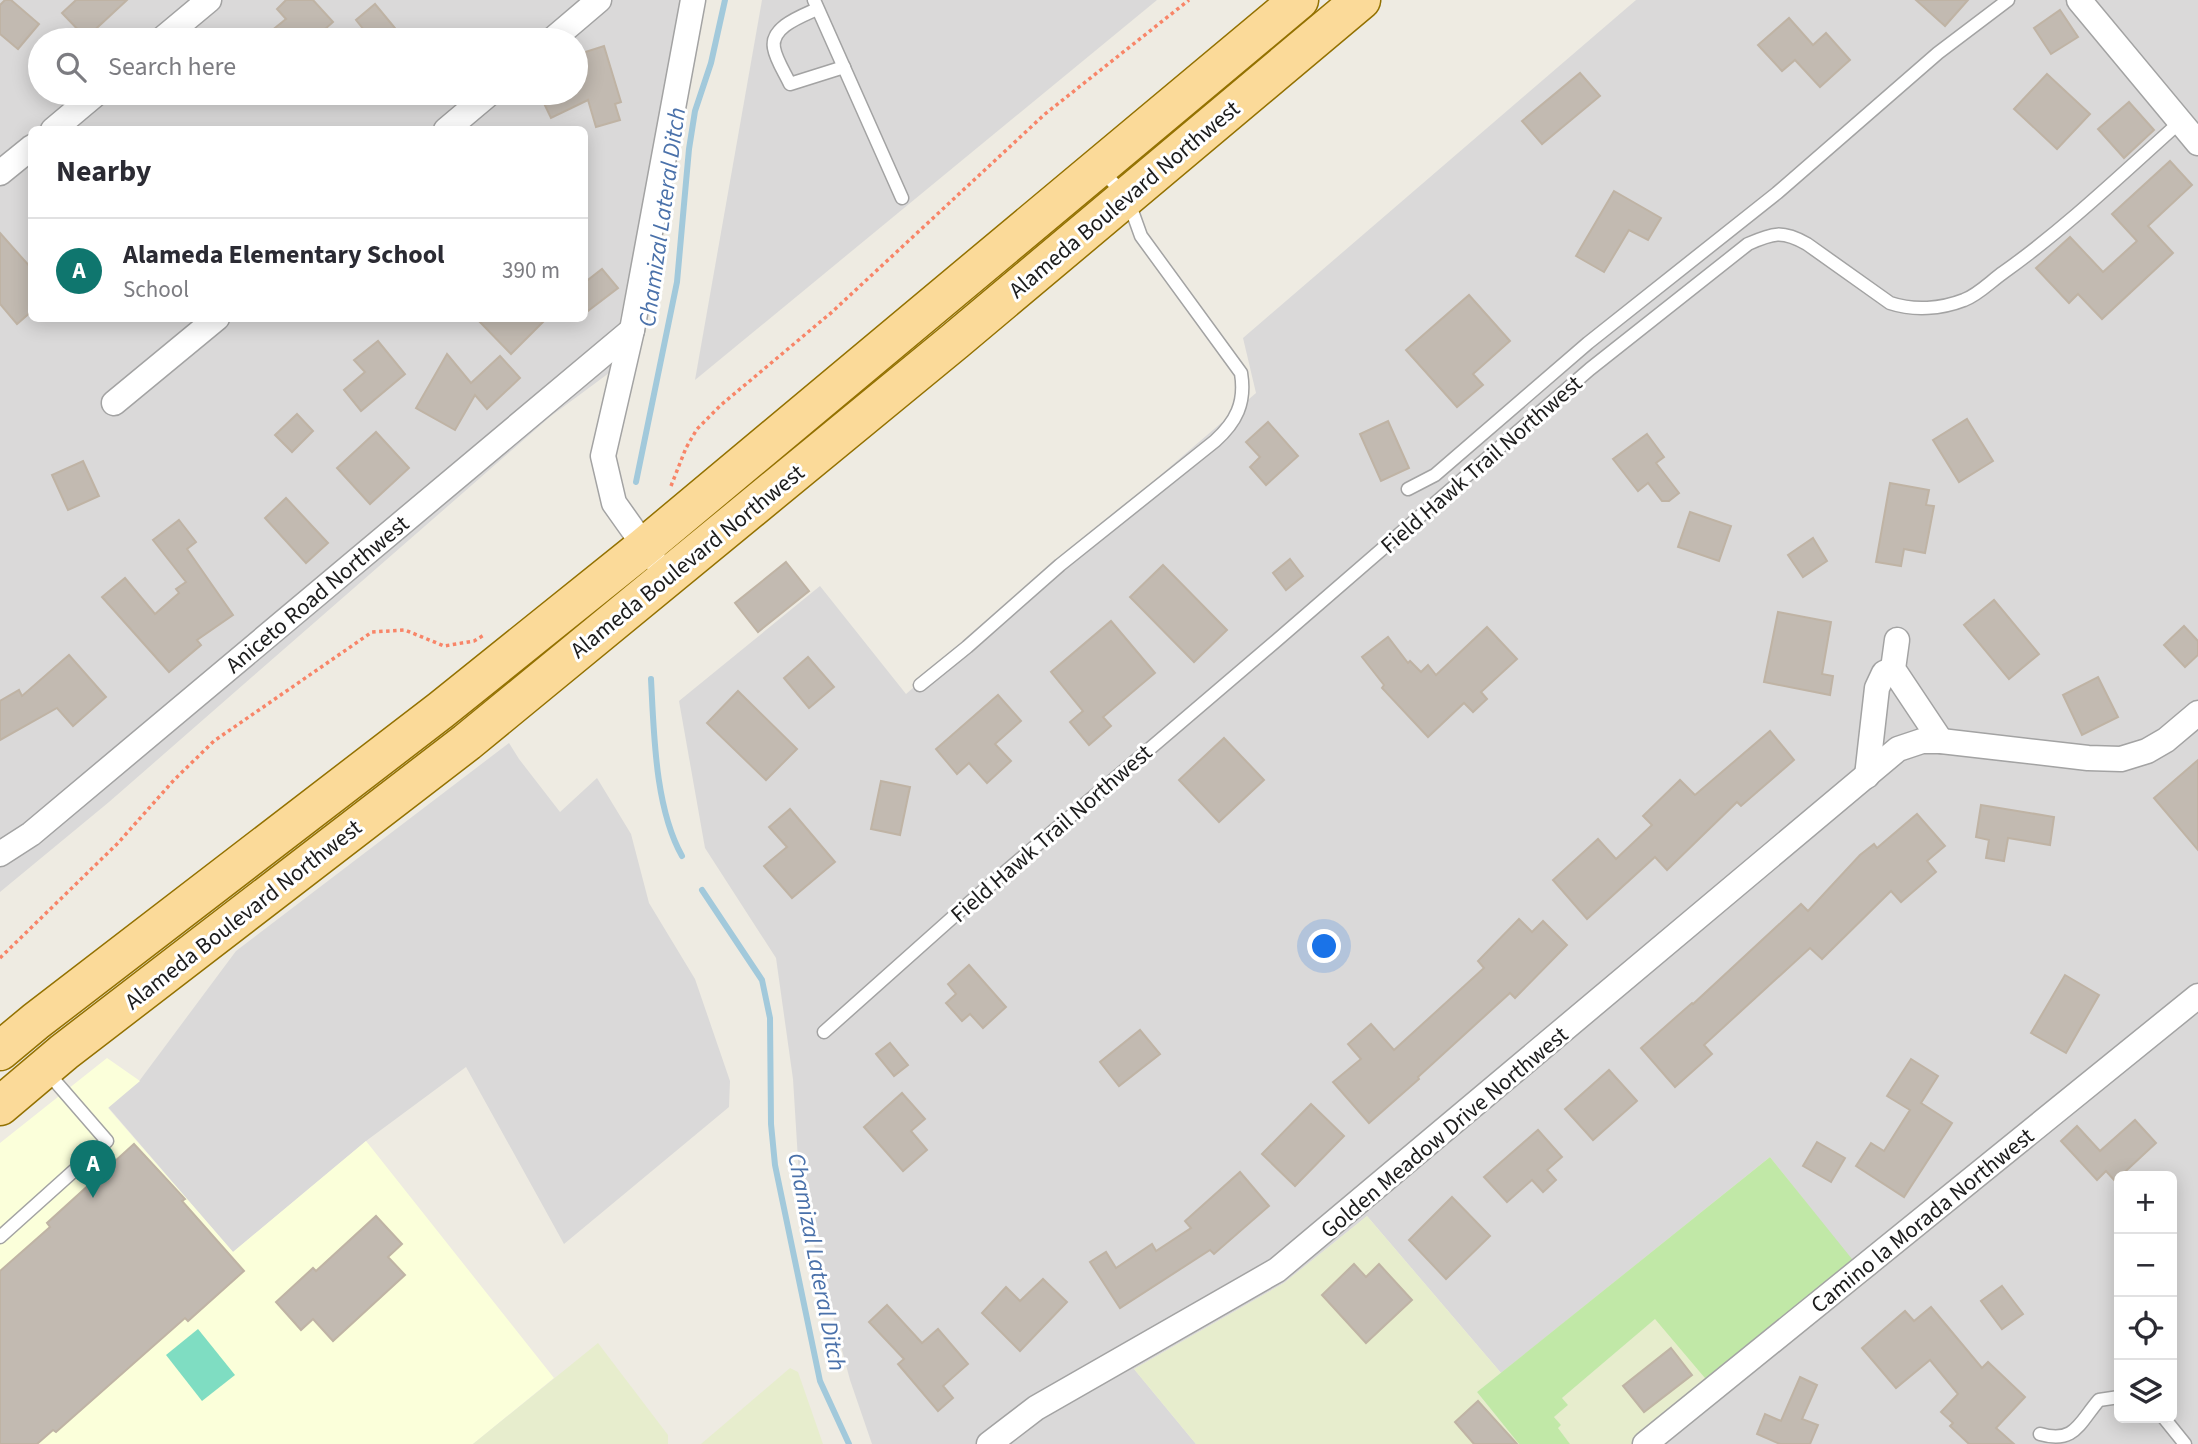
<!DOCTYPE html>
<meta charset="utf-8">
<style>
body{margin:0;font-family:"Source Sans 3",sans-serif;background:#f2f2f3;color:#2b2b33}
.controls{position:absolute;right:21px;bottom:21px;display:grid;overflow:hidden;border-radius:10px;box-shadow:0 4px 18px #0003}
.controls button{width:63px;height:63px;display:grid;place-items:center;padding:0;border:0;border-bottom:2px solid #e1e1e2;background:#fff;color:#2b2b33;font:35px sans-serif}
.you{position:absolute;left:1325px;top:947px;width:24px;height:24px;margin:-18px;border:5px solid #fff;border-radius:50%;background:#1a73e8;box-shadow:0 0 0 10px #1a73e833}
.badge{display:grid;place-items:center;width:46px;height:46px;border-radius:50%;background:#0f766e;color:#fff;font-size:23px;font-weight:700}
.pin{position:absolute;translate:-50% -58px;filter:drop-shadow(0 2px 4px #0008)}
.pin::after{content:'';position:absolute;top:37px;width:24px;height:21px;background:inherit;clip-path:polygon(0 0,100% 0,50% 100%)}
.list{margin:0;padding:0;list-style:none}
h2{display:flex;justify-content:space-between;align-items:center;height:91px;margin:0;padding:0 28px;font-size:30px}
h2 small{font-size:23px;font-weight:400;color:#7c7c81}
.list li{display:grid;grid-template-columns:46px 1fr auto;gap:21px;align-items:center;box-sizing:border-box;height:105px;padding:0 28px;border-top:2px solid #e1e1e2}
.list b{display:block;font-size:26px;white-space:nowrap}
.list p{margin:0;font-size:23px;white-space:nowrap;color:#7c7c81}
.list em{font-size:23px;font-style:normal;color:#7c7c81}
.icon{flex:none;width:38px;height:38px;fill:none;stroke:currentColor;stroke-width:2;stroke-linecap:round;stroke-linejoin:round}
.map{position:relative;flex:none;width:2198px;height:1444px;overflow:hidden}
.search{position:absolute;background:#fff;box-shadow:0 4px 18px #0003;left:28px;top:28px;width:560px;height:77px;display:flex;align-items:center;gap:18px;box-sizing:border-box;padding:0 24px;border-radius:38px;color:#7c7c81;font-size:26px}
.panel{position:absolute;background:#fff;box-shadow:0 4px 18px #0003;left:28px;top:126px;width:560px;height:196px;border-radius:10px}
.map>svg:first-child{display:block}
.residential{fill:#dad9d9;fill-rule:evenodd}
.education{fill:#fbffda}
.farmland{fill:#e7edcd}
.grass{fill:#c1e8a7}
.pitch{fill:#7fddc2}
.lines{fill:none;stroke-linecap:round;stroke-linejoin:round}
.stream{stroke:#a2c9db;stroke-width:6}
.building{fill:#c2bab1;stroke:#bfb3a4;stroke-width:2}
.lane-casing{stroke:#a3a3a3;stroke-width:15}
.street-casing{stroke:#a3a3a3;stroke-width:27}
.primary-casing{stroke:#937101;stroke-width:41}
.path{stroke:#f88568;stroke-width:3.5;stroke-dasharray:3.5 3.5;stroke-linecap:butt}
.lane{stroke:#fff;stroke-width:12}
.street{stroke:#fff;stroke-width:24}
.primary{stroke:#fbda99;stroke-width:38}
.labels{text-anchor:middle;stroke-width:6;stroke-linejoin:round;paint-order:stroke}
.street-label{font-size:23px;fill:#1c1c1c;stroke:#fff}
.water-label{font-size:24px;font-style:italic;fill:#4a71aa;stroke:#fff}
</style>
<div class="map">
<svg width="2198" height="1444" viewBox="0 0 2198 1444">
<rect width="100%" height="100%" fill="#eeebe2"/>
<g class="residential">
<path d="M0,0H686L609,373L551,416L109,802L0,892ZM40,40H576V93H40ZM32,130H584V318H32Z"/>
<path d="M762,0H1157L695,380Z"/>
<path d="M1636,0H2198V1444H1661L1868,1281L1770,1157L1501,1373L1367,1216L1284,1283L1134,1369L1196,1444H872L850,1380L800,1192L793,1079L776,958L705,848L679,701L820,586L906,694L1256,393L1243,338ZM2119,1176H2172V1418H2119Z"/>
<path d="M509,743L519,759L560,812L597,778L631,834L649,903L695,979L730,1081L729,1107L564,1244L466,1067L366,1141L233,1252L108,1107L140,1080L236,951Z"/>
</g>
<path class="education" d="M107,1058L140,1081L108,1108L233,1252L366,1141L554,1378L473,1444H0V1143Z"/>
<g class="farmland">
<path d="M1367,1216L1501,1373L1477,1392L1519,1444H1196L1134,1369L1284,1283Z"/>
<path d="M1656,1318L1710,1384L1637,1444H1570L1558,1428L1561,1425L1554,1417L1568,1405L1562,1398Z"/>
<path d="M598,1343L668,1435V1444H473Z"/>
<path d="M790,1368L798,1372L823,1444H701Z"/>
</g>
<path class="grass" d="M1770,1157L1856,1264L1710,1384L1655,1319L1562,1398L1568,1405L1554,1417L1561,1425L1558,1428L1570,1444H1519L1477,1392Z"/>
<path class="pitch" d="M198,1329L235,1375L202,1401L166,1355Z"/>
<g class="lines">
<g class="stream">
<path d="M636,482L677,282L689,149L695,111L711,63L725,0"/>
<path d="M651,679C654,734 655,808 682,856"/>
<path d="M702,890L762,980L770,1018L771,1124L775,1165L820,1381L849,1444"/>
</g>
</g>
<g class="building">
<path d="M5,0H11L39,24L18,49L0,34V5Z"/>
<path d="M76,0H127L86,38L62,13Z"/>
<path d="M286,0H313L333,22L313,40H279L271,31L286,19L277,9Z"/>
<path d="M1916,0H1968L1945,26Z"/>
<path d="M375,4L395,28L380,40H372L356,20Z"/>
<path d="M2060,10L2078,37L2051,54L2034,28Z"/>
<path d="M1789,18L1813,45L1826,33L1850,60L1820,87L1795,60L1782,71L1758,45Z"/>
<path d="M604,46L621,102L615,104L620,120L596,127L588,100L551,118L539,93H576V55Z"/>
<path d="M1580,73L1600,96L1542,144L1522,121Z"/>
<path d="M2047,74L2090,114L2057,149L2014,109Z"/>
<path d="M2129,102L2154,130L2124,158L2098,129Z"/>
<path d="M2170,161L2192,185L2148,226L2173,253L2102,319L2078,294L2069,303L2036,268L2070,237L2103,272L2137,241L2112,214Z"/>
<path d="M1614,191L1661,218L1648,240L1629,230L1604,272L1576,256Z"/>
<path d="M0,233L32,269V311L17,324L0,304Z"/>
<path d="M602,269L618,288L584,314V283Z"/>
<path d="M1469,295L1510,341L1473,374L1483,385L1457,407L1406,350Z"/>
<path d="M476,318H547L511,354Z"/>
<path d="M378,341L405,374L361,411L344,390L365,372L354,360Z"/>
<path d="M447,354L471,383L500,356L520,378L487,409L475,395L455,430L416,408Z"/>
<path d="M297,414L313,431L292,452L275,435Z"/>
<path d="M1967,419L1993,461L1959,482L1933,440Z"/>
<path d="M1388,421L1409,468L1381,481L1360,434Z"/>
<path d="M1268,422L1298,456L1266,485L1250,467L1260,457L1246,442Z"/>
<path d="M376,432L409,468L370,504L337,468Z"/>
<path d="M1647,434L1664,457L1656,463L1679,493L1669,501H1662L1648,483L1638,491L1613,459Z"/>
<path d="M83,461L99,496L68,510L52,475Z"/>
<path d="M1890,483L1929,490L1926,505L1934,506L1925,553L1904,549L1901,566L1876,562Z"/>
<path d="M286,498L328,543L306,563L265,518Z"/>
<path d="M1690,512L1731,526L1719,561L1678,547Z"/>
<path d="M179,520L196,542L187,549L233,615L197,640L201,645L169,672L102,597L125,578L155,614L179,593L176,589L186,582L153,540Z"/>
<path d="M1813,538L1827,561L1803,577L1788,555Z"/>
<path d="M1290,559L1303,576L1286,590L1273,573Z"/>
<path d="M786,562L809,591L758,632L735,603Z"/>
<path d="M1163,565L1227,630L1194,662L1130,597Z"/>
<path d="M1994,600L2039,654L2009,679L1964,625Z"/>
<path d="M1778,612L1831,622L1822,674L1833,676L1830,695L1764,682Z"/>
<path d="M1111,621L1155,673L1103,717L1111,726L1089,745L1070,722L1083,711L1051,672Z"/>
<path d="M2184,626L2198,641V655L2185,667L2164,645Z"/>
<path d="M1487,627L1517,659L1481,692L1487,699L1473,712L1464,703L1428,737L1382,688L1384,685L1362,657L1388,637L1408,663L1410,661L1421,672L1428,665L1436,675Z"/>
<path d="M69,655L106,697L73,726L57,708L0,740V701L19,690L22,696Z"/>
<path d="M808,657L834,687L809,708L784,678Z"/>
<path d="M2098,677L2118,717L2082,735L2063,695Z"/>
<path d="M738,691L797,749L766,780L707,723Z"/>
<path d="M998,695L1021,721L995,744L1011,761L987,783L969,763L957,774L936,749Z"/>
<path d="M1770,731L1794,760L1741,806L1737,802L1667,870L1655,857L1587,919L1553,880L1598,839L1616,859L1652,825L1643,816L1680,780L1695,795Z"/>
<path d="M1224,738L1264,780L1219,822L1179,780Z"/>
<path d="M2198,760V850L2154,798Z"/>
<path d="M881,781L910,787L900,835L871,829Z"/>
<path d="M1981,805L2054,817L2050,845L2008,838L2004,861L1986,858L1989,840L1976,837Z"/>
<path d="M790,809L835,862L792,898L764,866L787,847L769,827Z"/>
<path d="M1917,814L1945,846L1927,861L1936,872L1901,902L1891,891L1822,959L1810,948L1704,1045L1712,1054L1675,1087L1641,1048L1692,1003L1693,1004L1801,904L1808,911L1860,855L1874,844L1877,848Z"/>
<path d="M1519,919L1532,932L1543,921L1567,945L1515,998L1510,993L1418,1077L1419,1079L1369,1123L1333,1082L1361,1059L1348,1044L1371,1024L1394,1050L1484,968L1478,961Z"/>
<path d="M969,965L1006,1007L983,1028L970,1014L962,1021L946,1003L956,994L948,984Z"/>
<path d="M2065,975L2099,995L2066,1053L2031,1033Z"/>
<path d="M1140,1030L1160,1054L1119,1086L1100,1062Z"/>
<path d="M890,1043L908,1065L894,1076L876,1054Z"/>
<path d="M1911,1059L1938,1076L1921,1103L1952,1123L1904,1197L1856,1166L1871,1143L1884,1151L1910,1110L1887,1096Z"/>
<path d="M1609,1070L1637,1101L1593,1140L1565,1109Z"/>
<path d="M902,1093L925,1119L911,1131L927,1150L903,1171L864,1127Z"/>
<path d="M1311,1104L1344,1136L1295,1186L1262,1154Z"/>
<path d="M2135,1120L2156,1143L2115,1181L2106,1171L2097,1180L2061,1141L2077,1126L2100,1151Z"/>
<path d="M1538,1130L1562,1157L1547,1170L1556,1180L1543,1192L1532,1180L1507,1202L1484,1177Z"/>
<path d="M1817,1142L1845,1158L1831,1182L1803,1166Z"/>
<path d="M134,1144L185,1199L182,1201L244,1271L188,1321L185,1318L56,1432L53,1430L37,1444H0V1271L50,1227L47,1223Z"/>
<path d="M1240,1172L1269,1206L1214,1254L1210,1250L1120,1308L1090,1262L1106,1252L1116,1268L1152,1244L1156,1251L1191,1228L1185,1221Z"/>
<path d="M1452,1197L1490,1236L1446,1279L1409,1240Z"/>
<path d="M376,1216L402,1244L388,1257L405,1275L333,1341L313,1319L301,1330L276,1302L313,1268L316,1271Z"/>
<path d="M1354,1264L1366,1277L1379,1264L1412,1300L1366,1343L1322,1295Z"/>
<path d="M1043,1279L1067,1302L1020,1351L982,1313L1006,1287L1020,1301Z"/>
<path d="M2002,1286L2023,1314L2002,1329L1981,1301Z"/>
<path d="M887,1305L922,1343L938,1329L968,1364L943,1386L953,1398L938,1411L898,1364L904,1359L869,1322Z"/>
<path d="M1931,1307L1982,1368L1988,1362L2025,1397L1996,1428L2014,1444H1969L1950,1426L1953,1423L1941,1412L1958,1394L1930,1360L1896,1388L1862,1348L1905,1311L1914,1321Z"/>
<path d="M1671,1348L1692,1375L1644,1412L1623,1386Z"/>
<path d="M1800,1377L1817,1385L1802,1419L1818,1425L1810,1444H1780L1757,1434L1765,1414L1781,1421Z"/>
<path d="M1478,1401L1517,1444H1474L1455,1422Z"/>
</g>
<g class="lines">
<defs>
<g id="lane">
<path d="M814,0L902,198"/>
<path d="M817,9C802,16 770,27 774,48C776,60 785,73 790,84L844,67"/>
<path d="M1408,489L1435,475L1588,343L1777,193L1938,53L2008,0"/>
<path d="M920,685L967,647L1060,565L1215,441C1236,422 1246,403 1241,373L1141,236L1127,197L1101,170"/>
<path d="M824,1032L962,909L1276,641L1590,369L1748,244C1773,233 1782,230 1807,244L1890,303C1914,311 1941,309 1964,300C1978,295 1991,281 2004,272C2067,227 2123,173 2180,122"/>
<path d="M0,1237L107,1141L48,1073"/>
<path d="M2164,1418L2185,1444"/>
<path d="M2040,1434C2075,1444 2079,1423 2099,1400L2119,1397"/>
</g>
<g id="street">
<path d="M2079,0L2198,143"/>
<path d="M161,40L209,0"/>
<path d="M552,40L599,0"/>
<path d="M53,130L97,93"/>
<path d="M446,130L490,93"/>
<path d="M0,173L32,147"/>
<path d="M114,403L217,318"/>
<path d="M653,558L614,503L603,456L632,330L693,0"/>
<path d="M1897,640L1893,669L1941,741"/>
<path d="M1867,776L1877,688L1884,673L1893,669"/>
<path d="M0,854L31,834L632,330"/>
<path d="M989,1444L1036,1408L1277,1270L1898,749L1922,741H1941L2088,758L2121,759L2147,751L2166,740L2198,713"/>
<path d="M1645,1444L2198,996"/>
</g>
<g id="primary">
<path d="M0,1051L36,1021L441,710L644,547L1299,0"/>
<path d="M0,1106L64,1052L467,742L955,341L1361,0"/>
</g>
</defs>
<use href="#lane" class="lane-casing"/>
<use href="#street" class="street-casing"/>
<use href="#primary" class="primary-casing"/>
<g class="path">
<path d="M671,486L686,448L697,429L721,405L832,312L1045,114L1189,0"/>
<path d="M0,958L118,843L174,780L214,741L372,632L405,630L444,646L474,641L484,635"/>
</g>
<use href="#lane" class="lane"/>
<use href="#street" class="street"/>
<use href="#primary" class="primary"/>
</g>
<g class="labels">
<g class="street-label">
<text transform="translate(1124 199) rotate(-40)" y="8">Alameda Boulevard Northwest</text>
<text transform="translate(1481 464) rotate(-41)" y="8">Field Hawk Trail Northwest</text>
<text transform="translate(687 561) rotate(-39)" y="8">Alameda Boulevard Northwest</text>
<text transform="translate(317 594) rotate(-40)" y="8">Aniceto Road Northwest</text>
<text transform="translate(1051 833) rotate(-41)" y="8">Field Hawk Trail Northwest</text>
<text transform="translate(243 914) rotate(-38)" y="8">Alameda Boulevard Northwest</text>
<text transform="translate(1444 1132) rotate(-40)" y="8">Golden Meadow Drive Northwest</text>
<text transform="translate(1922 1220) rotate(-39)" y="8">Camino la Morada Northwest</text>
</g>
<g class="water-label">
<text transform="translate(662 217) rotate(-82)" y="8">Chamizal Lateral Ditch</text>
<text transform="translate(817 1262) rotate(79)" y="8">Chamizal Lateral Ditch</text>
</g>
</g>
</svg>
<div class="controls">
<button>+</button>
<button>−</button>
<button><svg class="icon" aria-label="locate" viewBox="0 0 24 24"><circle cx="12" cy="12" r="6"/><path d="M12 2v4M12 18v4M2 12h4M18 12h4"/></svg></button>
<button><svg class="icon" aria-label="layers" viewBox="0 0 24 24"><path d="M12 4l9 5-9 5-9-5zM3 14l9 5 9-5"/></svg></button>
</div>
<div class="you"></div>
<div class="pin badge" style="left:93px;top:1198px">A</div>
<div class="search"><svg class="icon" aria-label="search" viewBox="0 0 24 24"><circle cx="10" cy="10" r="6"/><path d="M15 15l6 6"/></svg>Search here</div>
<section class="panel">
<h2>Nearby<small></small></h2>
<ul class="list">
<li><span class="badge">A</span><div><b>Alameda Elementary School</b><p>School</p></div><em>390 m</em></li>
</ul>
</section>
</div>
